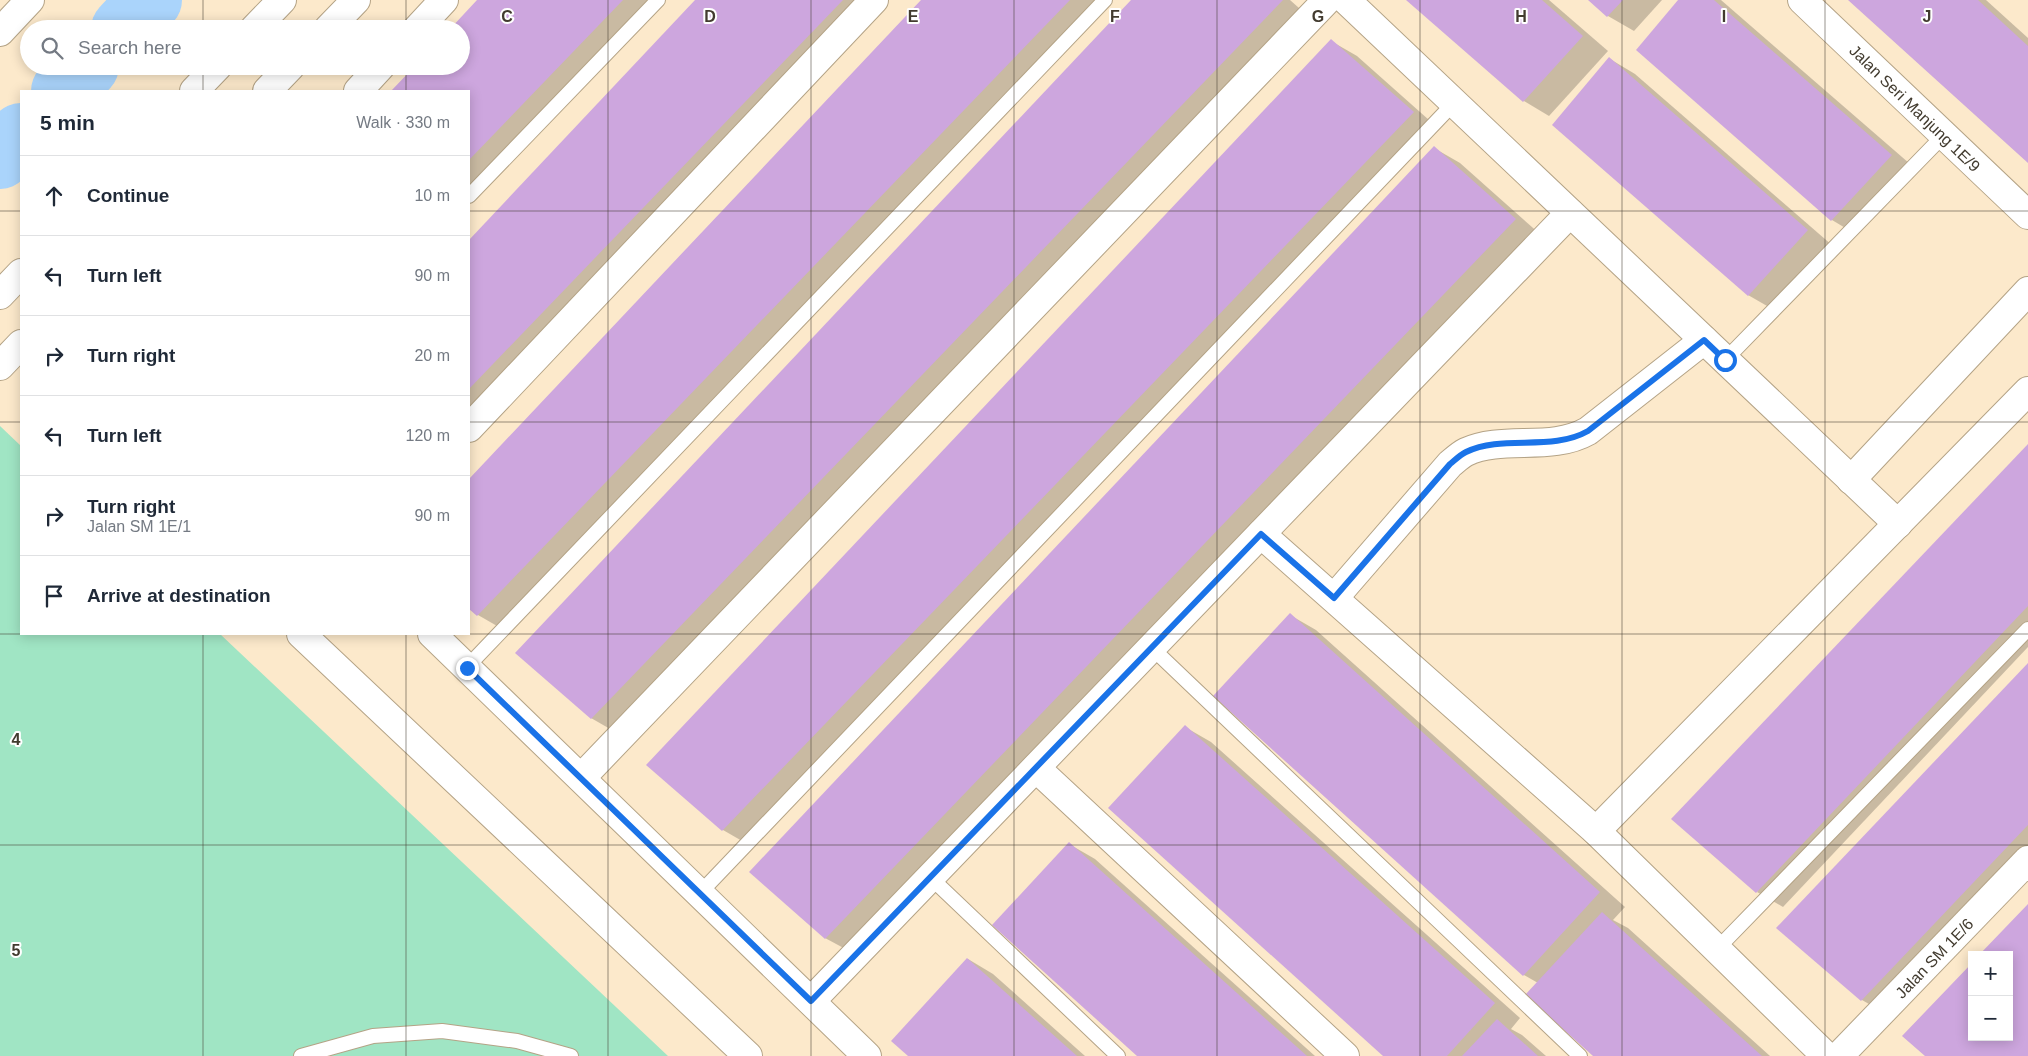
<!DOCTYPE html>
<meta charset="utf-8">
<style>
body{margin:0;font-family:Helvetica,sans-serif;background:#f6f6f7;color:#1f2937}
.controls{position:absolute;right:15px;bottom:15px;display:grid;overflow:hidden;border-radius:0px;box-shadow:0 2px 12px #0003}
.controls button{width:45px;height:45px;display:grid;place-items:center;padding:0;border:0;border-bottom:1px solid #e0e1e3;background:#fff;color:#1f2937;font:25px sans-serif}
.stop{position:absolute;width:15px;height:15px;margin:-11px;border:4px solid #1a73e8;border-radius:50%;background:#fff}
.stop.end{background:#1a73e8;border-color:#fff;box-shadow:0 1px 5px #0008}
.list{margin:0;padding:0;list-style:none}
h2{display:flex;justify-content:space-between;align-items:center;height:65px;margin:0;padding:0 20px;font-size:21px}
h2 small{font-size:16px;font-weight:400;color:#747a83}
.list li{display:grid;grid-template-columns:32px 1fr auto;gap:15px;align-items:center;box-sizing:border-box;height:80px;padding:0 20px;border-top:1px solid #e0e1e3}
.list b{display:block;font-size:19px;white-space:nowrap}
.list p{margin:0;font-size:16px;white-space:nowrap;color:#747a83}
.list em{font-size:16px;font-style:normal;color:#747a83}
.icon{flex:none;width:28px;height:28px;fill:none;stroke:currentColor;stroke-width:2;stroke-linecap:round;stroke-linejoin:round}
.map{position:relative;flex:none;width:2028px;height:1056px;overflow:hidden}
.search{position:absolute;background:#fff;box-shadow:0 2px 12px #0003;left:20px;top:20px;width:450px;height:55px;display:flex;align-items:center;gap:12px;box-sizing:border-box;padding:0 18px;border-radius:28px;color:#747a83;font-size:19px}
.panel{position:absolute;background:#fff;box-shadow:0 2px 12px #0003;left:20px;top:90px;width:450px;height:545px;border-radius:0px}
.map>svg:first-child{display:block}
.green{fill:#a0e5c4}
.shadow{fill:#0003}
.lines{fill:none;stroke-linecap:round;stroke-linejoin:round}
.river{stroke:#aad4fb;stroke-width:64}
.building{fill:#cda6de}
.lane-casing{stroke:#b4a386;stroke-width:16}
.street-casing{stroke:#b4a386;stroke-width:30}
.secondary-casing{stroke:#b4a386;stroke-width:30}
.lane{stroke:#fff;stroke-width:14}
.street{stroke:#fff;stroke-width:28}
.secondary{stroke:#fff;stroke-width:28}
.route{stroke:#1a73e8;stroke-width:6}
.grid{fill:none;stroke:#423b2f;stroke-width:1;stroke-opacity:0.55}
.labels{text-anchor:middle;stroke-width:4;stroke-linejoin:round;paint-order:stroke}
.street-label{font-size:16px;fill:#423b2f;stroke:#fff}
.grid-label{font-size:16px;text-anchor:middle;font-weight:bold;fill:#423b2f;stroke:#fff;stroke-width:4;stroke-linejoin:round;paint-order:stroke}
</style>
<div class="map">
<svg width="2028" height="1056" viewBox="0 0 2028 1056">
<rect width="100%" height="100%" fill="#fce9cb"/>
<path class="green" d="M0,426L21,446V634H220L668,1056H0Z"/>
<g class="shadow">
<path d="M479,0H662L469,201V91H393L416,66H461Z"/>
<path d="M697,0H882L469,430V242Z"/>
<path d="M922,0H1109L504,630L478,615L469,607V480Z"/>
<path d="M1133,0H1290L1308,16L617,733L591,718Z"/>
<path d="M1408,0H1549L1608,51L1549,116L1524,101Z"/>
<path d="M1590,0H1662L1634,31L1608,16Z"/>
<path d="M1679,0H1721L1917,170L1857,235L1832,220Z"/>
<path d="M1849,0H1986L2028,38V162Z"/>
<path d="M1331,41L1357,56L1438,128L749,845L723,830L648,764Z"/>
<path d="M1610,59L1635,74L1833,246L1774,310L1748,295Z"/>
<path d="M1434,148L1460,163L1541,235L851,952L825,938Z"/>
<path d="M2028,446V647L1783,907L1757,892Z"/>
<path d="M1290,615L1316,630L1625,907L1613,920L1628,928L1770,1056H1595L1538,983L1524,975L1215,696Z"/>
<path d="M2028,665V867L1888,1015L1862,1000L1778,928Z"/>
<path d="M1185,727L1211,742L1520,1018L1511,1029L1522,1035L1546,1056H1385Z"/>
<path d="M1069,844L1095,859L1315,1056H1139Z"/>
<path d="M968,959L993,974L1085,1056H910Z"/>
</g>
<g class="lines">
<g class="river">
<path d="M123,29L150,0"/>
<path d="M63,91L87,66"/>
<path d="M0,157L21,135"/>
</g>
</g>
<g class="building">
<path d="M477,0H623L469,160V91H391L415,66H461V29H450Z"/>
<path d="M695,0H843L469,389V240Z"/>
<path d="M921,0H1070L477,616L469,609V479Z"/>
<path d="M1131,0H1283L591,719L515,653Z"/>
<path d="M1406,0H1542L1583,36L1523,102Z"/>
<path d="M1588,0H1623L1607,17Z"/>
<path d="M1678,0H1714L1892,155L1831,221L1636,50Z"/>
<path d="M1848,0H1978L2028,46V163Z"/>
<path d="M1331,39L1414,112L722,831L646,765Z"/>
<path d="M1609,57L1808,230L1748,296L1552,125Z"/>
<path d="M1434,146L1516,219L825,939L749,872Z"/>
<path d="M2028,444V606L1756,893L1671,819Z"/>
<path d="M1290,613L1600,892L1523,976L1213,696Z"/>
<path d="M2028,663V825L1861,1001L1776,928Z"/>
<path d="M1185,725L1495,1003L1447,1056H1383L1108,808Z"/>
<path d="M1069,842L1307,1056H1137L992,925Z"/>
<path d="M2028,904V1056H1925L1902,1036L1972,963V1037H2009V955H1979Z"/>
<path d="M1602,912L1762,1056H1593L1525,995Z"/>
<path d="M967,958L1077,1056H908L891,1041Z"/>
<path d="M1497,1019L1538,1056H1462Z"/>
</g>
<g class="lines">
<defs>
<g id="lane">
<path d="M469,196L658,0"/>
<path d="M1725,360L1944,135"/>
<path d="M1152,648L1580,1056"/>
<path d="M467,667L1105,0"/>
<path d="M930,877L1118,1056"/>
<path d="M700,893L1454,103"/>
<path d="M1717,949L2028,629"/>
<path d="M301,1056L373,1036L442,1031L517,1041L571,1056"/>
</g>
<g id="street">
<path d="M1346,0L1898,524"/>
<path d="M1802,0L2028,215"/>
<path d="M417,29L444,0"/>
<path d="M0,32L30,0"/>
<path d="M358,91L381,66"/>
<path d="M469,428L874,0"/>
<path d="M1851,480L2028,291"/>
<path d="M1261,534L1596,831L1826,1056"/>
<path d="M1334,598L1450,464C1455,460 1460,455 1466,452C1503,435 1551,452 1588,431L1704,340"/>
<path d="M432,634L867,1056"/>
<path d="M1036,768L1345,1056"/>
<path d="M581,778L1327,0"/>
<path d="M1596,831L2028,391"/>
<path d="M811,1001L1570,213"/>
<path d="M1839,1056L2028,860"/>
</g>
<g id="secondary">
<path d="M254,29L282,0"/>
<path d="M328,29L356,0"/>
<path d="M194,91L218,66"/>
<path d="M267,91L291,66"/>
<path d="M0,295L21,273"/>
<path d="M0,366L21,344"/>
<path d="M301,634L748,1056"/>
</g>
</defs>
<use href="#lane" class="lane-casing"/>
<use href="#street" class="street-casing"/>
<use href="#secondary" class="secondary-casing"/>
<use href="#lane" class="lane"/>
<use href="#street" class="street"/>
<use href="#secondary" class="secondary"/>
</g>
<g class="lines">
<path class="route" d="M467,668L811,1001L1261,534L1334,598L1450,464C1455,460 1460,455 1466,452C1503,434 1551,452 1588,431L1704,340L1725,360"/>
</g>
<path class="grid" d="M203,0V29M406,0V29M608,0V1056M811,0V1056M1014,0V1056M1217,0V1056M1420,0V1056M1622,0V1056M1825,0V1056M203,66V91M406,66V91M0,211H21M469,211H2028M0,422H21M469,422H2028M0,634H21M203,634V1056M406,634V1056M469,634H2028M0,845H2028"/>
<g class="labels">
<g class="street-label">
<text transform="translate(1915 108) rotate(44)" y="6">Jalan Seri Manjung 1E/9</text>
<text transform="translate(1934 958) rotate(-46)" y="6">Jalan SM 1E/6</text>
</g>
</g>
<g class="grid-label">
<text x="507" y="22">C</text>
<text x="710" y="22">D</text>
<text x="913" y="22">E</text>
<text x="1115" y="22">F</text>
<text x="1318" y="22">G</text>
<text x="1521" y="22">H</text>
<text x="1724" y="22">I</text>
<text x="1927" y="22">J</text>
<text x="16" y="745">4</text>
<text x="16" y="956">5</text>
</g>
</svg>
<div class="controls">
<button>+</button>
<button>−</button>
</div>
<div class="stop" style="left:1725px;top:360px"></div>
<div class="stop end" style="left:467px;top:668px"></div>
<div class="search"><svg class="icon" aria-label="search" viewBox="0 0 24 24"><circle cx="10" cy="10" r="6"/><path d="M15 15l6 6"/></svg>Search here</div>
<section class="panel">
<h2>5 min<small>Walk · 330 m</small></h2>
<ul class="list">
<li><svg class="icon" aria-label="ahead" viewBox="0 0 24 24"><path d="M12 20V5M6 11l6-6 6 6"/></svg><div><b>Continue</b></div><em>10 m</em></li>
<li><svg class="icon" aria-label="left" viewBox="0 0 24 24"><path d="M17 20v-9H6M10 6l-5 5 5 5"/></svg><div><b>Turn left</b></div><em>90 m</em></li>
<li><svg class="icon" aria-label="right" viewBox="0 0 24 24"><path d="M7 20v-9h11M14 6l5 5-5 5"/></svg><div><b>Turn right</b></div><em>20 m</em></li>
<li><svg class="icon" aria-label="left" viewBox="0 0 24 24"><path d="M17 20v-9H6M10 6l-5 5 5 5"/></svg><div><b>Turn left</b></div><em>120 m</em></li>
<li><svg class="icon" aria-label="right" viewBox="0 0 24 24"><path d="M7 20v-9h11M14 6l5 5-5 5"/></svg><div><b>Turn right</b><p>Jalan SM 1E/1</p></div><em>90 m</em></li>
<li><svg class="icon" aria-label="arrive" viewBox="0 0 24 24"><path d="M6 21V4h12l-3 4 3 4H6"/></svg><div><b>Arrive at destination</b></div></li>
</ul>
</section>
</div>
